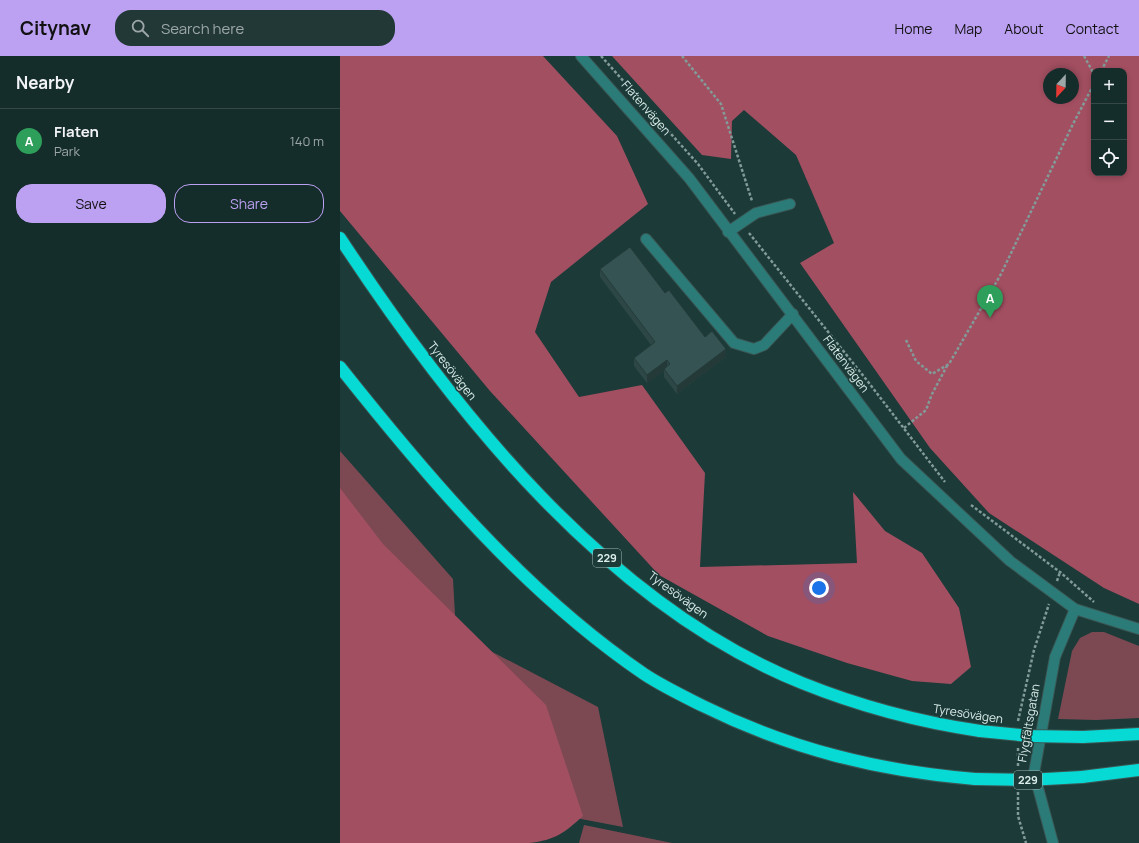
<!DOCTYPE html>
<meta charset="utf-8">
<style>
body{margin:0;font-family:Manrope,sans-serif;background:#213836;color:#f1f3f6}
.controls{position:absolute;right:12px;top:12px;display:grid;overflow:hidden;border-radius:8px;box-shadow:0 2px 6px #0003}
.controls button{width:36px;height:36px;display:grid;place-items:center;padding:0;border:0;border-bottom:1px solid #334847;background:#142c2a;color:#f1f3f6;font:20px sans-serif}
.compass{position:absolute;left:703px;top:12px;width:36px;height:36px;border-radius:50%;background:#142c2a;box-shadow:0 2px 6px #0003;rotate:202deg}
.you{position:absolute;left:479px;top:532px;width:14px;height:14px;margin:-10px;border:3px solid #fff;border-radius:50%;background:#1a73e8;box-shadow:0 0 0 6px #1a73e833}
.badge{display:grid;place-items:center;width:26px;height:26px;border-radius:50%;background:#bca0f2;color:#fff;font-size:13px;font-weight:700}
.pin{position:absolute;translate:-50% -33px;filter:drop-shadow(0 1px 2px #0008)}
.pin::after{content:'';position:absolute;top:21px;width:14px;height:12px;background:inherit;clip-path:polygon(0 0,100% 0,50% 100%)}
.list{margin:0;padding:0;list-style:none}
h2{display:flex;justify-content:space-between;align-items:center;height:52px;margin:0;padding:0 16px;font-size:17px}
h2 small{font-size:13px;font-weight:400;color:#9da7a8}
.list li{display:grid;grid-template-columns:26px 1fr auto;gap:12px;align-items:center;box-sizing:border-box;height:64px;padding:0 16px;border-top:1px solid #334847}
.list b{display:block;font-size:15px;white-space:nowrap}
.list p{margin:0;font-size:13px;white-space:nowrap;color:#9da7a8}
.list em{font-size:13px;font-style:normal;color:#9da7a8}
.actions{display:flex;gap:8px;padding:12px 16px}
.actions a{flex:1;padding:9px 0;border:1px solid #bca0f2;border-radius:16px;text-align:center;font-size:14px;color:#bca0f2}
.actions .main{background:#bca0f2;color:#111}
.icon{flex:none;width:22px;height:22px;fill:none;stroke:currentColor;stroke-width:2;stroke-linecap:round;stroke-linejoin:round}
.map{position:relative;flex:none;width:799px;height:787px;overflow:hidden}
header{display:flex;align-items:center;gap:24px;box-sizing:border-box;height:56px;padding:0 20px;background:#bca0f2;color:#111}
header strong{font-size:19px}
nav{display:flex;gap:22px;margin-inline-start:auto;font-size:14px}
.search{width:280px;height:36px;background:#213836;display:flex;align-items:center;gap:10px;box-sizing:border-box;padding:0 14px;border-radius:16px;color:#9da7a8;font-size:15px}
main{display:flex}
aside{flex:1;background:#142c2a}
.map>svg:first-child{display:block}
.green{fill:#7c4953}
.forest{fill:#a24f61;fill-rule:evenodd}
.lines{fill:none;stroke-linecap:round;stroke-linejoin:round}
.minor-casing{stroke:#3a5755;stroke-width:12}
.highway-casing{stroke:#3a5755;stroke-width:14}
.path{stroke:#829a98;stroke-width:2.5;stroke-dasharray:3 2;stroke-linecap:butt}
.minor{stroke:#2b7c79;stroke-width:10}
.highway{stroke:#07d9d4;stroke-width:12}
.highway-bridge-casing{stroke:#3a5755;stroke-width:14;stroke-linecap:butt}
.highway-bridge{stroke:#07d9d4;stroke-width:12}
.wall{fill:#2d4747}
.shaded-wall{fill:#243a39}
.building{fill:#345352;stroke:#243a39}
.labels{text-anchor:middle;stroke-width:3;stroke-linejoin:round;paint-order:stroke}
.shield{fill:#1b3a38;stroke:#a1b7b5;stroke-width:1}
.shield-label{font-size:11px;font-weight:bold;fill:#dbedeb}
.street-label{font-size:12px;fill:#dbedeb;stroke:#1b3a38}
</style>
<header>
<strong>Citynav</strong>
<div class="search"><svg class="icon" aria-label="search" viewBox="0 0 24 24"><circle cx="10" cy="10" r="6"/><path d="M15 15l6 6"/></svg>Search here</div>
<nav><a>Home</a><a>Map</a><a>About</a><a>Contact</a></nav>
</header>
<main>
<aside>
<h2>Nearby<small></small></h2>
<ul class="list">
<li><span class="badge" style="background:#2e9e5b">A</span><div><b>Flaten</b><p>Park</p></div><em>140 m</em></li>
</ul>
<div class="actions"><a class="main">Save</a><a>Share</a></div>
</aside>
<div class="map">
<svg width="799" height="787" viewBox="0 0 799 787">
<rect width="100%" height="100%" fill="#1b3a38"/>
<g class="green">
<path d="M0,395L113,523L116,577L258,651L283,771L0,717Z"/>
<path d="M752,576H764L799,590V662L756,664L718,663L732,595L740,582Z"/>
<path d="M244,769L332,787H239Z"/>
</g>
<g class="forest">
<path d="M0,0H203L277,80L308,148L211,226L195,276L239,341L302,329L365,417L360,511L517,507L513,436L545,475L582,497L619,552L631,611L611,628L572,625L507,607L428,580L319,519L150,335L0,155Z"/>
<path d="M272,0H799V548L764,532L649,457L590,392L460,207L494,187L456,99L404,54L392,65L391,103L362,99ZM754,15H784V117H754ZM709,18H733V42H709Z"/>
<path d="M0,432L43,488L206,649L243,760C224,777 216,784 189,787H0Z"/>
</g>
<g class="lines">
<defs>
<g id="minor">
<path d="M241,0L349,122L561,403L670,505L735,553L799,573"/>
<path d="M388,176L416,157L450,148"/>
<path d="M306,183L394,287L414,293L424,289L453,258"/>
<path d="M713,787L694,717L715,601L735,553"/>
</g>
<g id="highway">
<path d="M0,182C113,354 266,548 462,627C519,650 579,666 640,675"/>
<path d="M0,311C89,423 185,537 304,618C322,630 343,640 363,650C450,693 538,715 635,723"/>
<path d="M743,681L799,678"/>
<path d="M742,721L799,714"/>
</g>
</defs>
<use href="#minor" class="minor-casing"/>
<use href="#highway" class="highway-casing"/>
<g class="path">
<path d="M261,0L358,108L395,158"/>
<path d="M342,0L381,48L412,145"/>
<path d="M744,0L754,18"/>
<path d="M761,15L769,0"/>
<path d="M409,177L529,327L605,426"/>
<path d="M566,284L576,305L592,318L609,308L661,218L733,68L754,28"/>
<path d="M564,372L586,354L592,338L608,308"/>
<path d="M631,449L720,516L754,546"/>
<path d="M717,525L720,516"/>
<path d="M678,665L694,594L709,548"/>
<path d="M678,692V711"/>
<path d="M678,736V760L686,787"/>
</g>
<use href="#minor" class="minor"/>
<use href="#highway" class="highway"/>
<defs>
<g id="highway-bridge">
<path d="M640,675L690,680L743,681"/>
<path d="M635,723L688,724L742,721"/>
</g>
</defs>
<use href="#highway-bridge" class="highway-bridge-casing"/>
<use href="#highway-bridge" class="highway-bridge"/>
</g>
<path class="wall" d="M260,213L325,237L365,281L386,301L337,338L324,321V315L307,327L294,310V302L311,289L260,221Z"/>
<g class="shaded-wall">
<path d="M386,293V301L337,338V330Z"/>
<path d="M327,304V312L324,313V315L307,327V319Z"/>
</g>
<path class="building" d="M290,191L325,237L329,234L365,281L372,275L386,293L337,330L324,313L330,308L327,304L307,319L294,302L315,286L260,213Z"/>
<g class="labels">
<g class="shield">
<rect x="253" y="493" width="28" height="18" rx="3"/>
<rect x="674" y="715" width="28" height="18" rx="3"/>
</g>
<g class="shield-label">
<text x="267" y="506">229</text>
<text x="688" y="728">229</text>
</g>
<g class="street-label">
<text transform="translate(306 52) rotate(49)" y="4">Flatenvägen</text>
<text transform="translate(506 308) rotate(53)" y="4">Flatenvägen</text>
<text transform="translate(112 315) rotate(52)" y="4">Tyresövägen</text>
<text transform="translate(338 539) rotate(36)" y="4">Tyresövägen</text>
<text transform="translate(628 658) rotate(9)" y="4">Tyresövägen</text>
<text transform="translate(689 667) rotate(-80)" y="4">Flygfältsgatan</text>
</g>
</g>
</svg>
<div class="controls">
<button>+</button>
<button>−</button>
<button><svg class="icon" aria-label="locate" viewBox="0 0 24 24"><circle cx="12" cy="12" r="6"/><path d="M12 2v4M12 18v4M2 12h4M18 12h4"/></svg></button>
</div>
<svg class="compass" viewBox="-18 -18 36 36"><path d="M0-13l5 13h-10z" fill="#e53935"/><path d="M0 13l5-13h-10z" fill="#9da7a8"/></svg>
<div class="you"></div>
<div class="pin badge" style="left:650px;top:262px;background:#2e9e5b">A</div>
</div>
</main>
